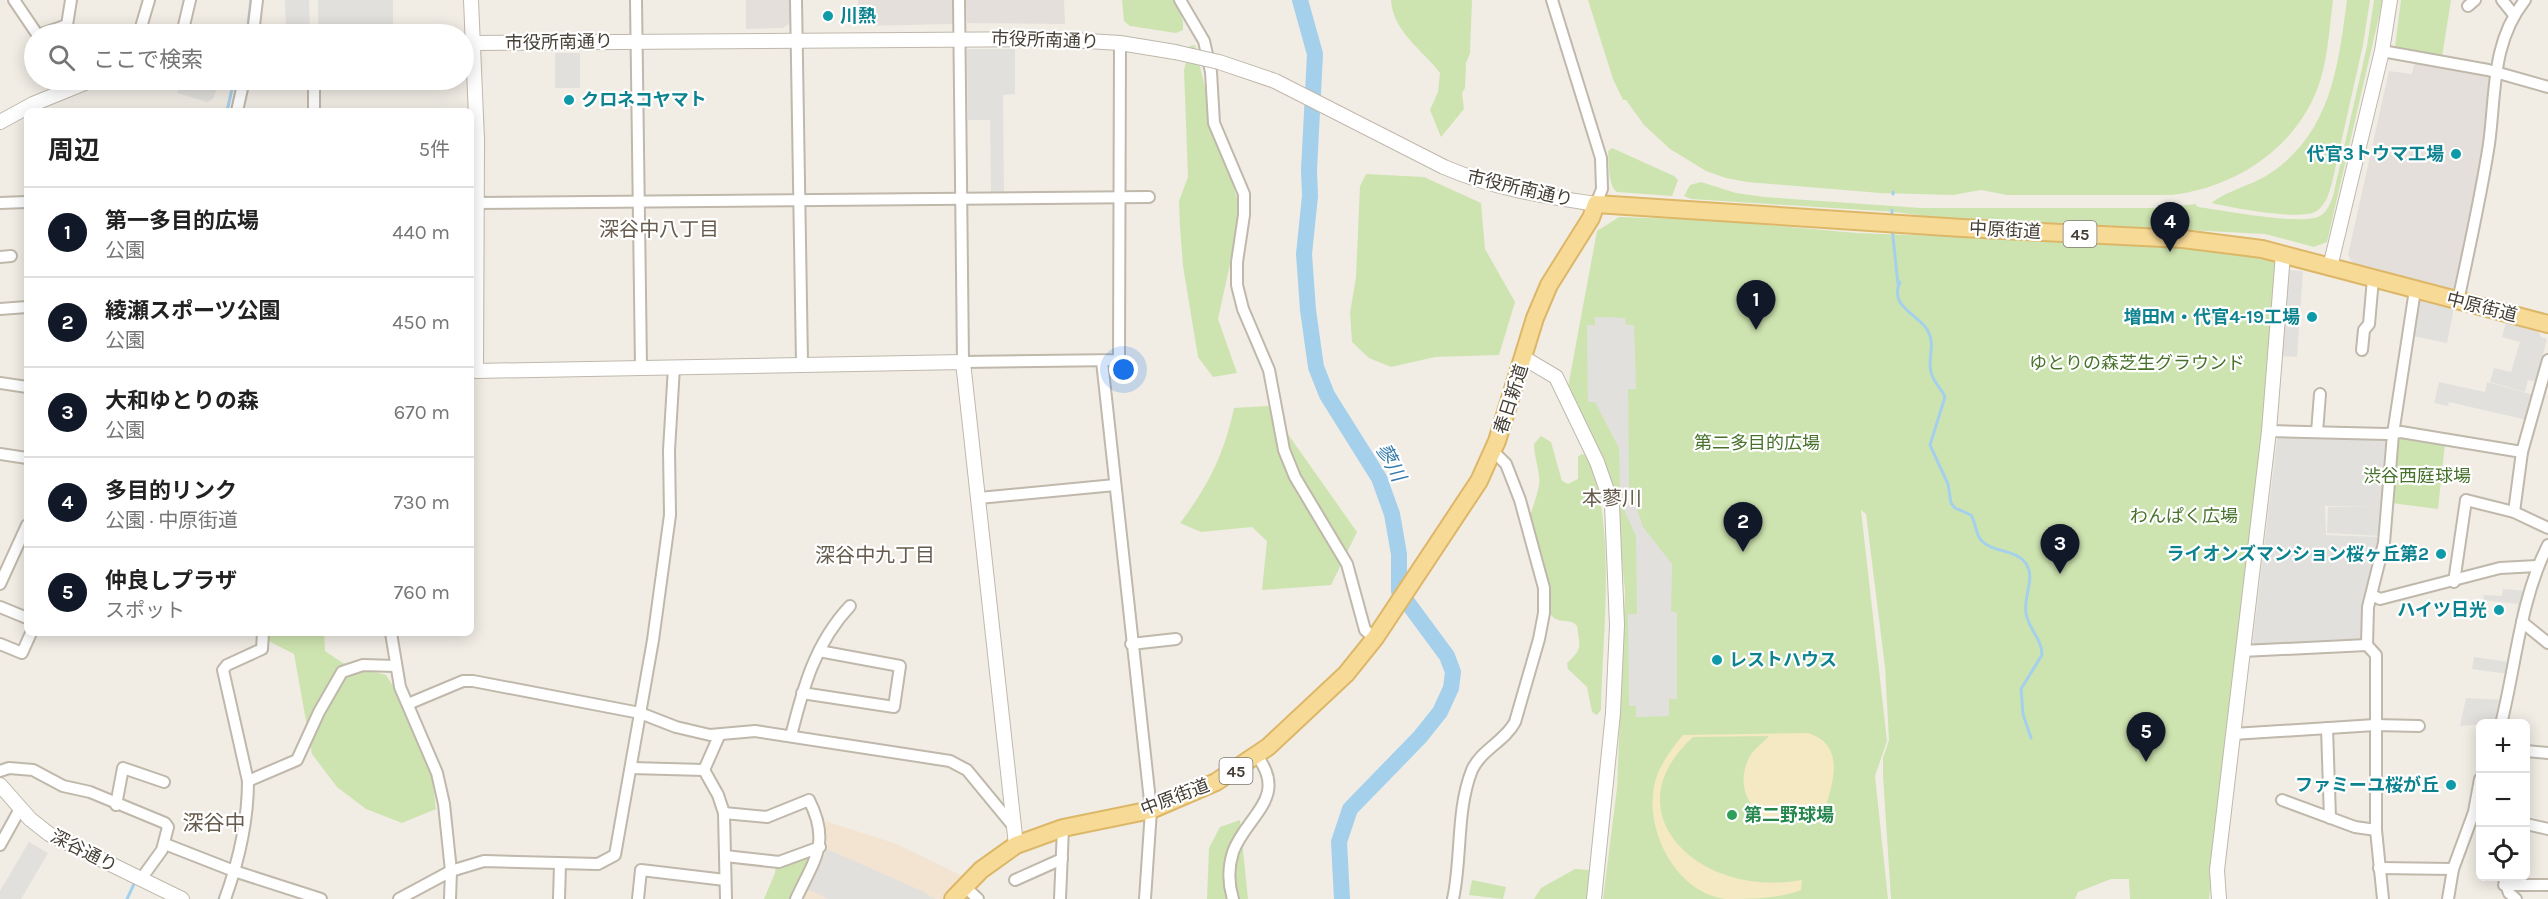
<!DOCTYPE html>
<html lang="ja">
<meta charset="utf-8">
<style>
body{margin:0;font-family:Karla,"Noto Sans JP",sans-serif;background:#f6f6f6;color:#222}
.controls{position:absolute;right:18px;bottom:18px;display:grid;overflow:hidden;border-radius:9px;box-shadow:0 3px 15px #0003}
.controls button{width:54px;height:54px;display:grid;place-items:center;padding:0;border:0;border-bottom:2px solid #e0e0e0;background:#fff;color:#222;font:30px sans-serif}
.you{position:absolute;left:1124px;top:370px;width:21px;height:21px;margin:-15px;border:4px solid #fff;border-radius:50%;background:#1a73e8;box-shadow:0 0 0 9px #1a73e833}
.badge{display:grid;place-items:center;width:39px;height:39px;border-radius:50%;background:#111827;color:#fff;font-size:20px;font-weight:700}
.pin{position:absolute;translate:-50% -50px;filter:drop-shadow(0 2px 3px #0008)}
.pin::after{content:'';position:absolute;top:32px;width:21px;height:18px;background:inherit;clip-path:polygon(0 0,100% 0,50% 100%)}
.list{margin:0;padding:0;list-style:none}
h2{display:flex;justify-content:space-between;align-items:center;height:78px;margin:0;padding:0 24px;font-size:26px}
h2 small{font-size:20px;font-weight:400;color:#767676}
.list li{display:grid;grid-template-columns:39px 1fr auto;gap:18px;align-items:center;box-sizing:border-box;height:90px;padding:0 24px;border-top:2px solid #e0e0e0}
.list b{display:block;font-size:22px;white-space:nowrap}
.list p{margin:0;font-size:20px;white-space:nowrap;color:#767676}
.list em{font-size:20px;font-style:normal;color:#767676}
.icon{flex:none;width:33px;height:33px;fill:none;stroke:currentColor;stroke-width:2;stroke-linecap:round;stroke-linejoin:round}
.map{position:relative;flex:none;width:2548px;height:899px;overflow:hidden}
.search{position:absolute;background:#fff;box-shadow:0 3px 15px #0003;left:24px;top:24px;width:450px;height:66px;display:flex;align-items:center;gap:15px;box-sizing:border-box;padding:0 21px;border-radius:33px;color:#767676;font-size:22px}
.panel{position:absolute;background:#fff;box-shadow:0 3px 15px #0003;left:24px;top:108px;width:450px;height:528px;border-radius:9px}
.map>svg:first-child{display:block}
.commercial{fill:#f3e4d1}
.industrial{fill:#e4dfda}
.green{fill:#cee4b0}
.sand{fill:#f4e9c2}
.parking{fill:#e2e0dd}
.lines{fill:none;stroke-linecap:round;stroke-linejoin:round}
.stream{stroke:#a4d0ec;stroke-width:3}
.river{stroke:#a4d0ec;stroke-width:16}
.minor-casing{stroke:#bfb8ab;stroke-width:14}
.tertiary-casing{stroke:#bfb8ab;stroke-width:16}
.primary-casing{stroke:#ddb768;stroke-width:20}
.minor{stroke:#fff;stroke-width:10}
.tertiary{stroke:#fff;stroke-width:14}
.primary{stroke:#f8da97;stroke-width:16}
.tertiary-bridge-casing{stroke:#bfb8ab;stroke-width:16;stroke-linecap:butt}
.tertiary-bridge{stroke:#fff;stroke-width:14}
.culture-dot{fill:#0f9aa8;stroke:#fff;stroke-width:2}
.leisure-dot{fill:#2e9e5b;stroke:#fff;stroke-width:2}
.labels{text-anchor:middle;stroke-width:4.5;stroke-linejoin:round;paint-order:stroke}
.shield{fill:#fff;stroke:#7c7872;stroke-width:1.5}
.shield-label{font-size:16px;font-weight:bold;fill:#443e35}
.culture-label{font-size:18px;font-weight:bold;fill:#0d838f;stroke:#fff;text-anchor:end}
.street-label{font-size:18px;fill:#443e35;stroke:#fff}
.park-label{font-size:18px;fill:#48722c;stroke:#fff}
.leisure-label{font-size:18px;font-weight:bold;fill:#27864d;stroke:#fff;text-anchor:start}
.neighbourhood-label{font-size:20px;fill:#665b4d;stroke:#fff}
.water-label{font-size:20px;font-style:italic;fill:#357ba9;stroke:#fff}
.quarter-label{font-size:21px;fill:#665b4d;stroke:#fff}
</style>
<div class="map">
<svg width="2548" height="899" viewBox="0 0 2548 899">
<rect width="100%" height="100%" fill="#f1ede5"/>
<path class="commercial" d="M825,821L894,843L965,877L945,899H802L827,848Z"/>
<g class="industrial">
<path d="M746,0H791V22L783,28L746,29Z"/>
<path d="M858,0H954V24L858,26Z"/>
<path d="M966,0H1064L1065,24L967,23Z"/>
<path d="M2415,61L2491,75L2484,150L2456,287L2452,290L2353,264L2348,255L2389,71L2412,74Z"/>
</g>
<g class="green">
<path d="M1122,0H1176L1183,21V30L1176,33L1130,26L1124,21Z"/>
<path d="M1391,0H1472L1470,53L1466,63L1465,88L1462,93L1464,109L1441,137L1430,110L1438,92L1440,73C1422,49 1393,32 1391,0Z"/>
<path d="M1588,0H2333C2329,30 2328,62 2317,90C2293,150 2234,188 2171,195H2007L1981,190L1953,195L1880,193L1747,182L1726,178L1706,171L1670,149L1644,125L1626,100H1623L1613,79Z"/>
<path d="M2347,0H2370L2363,45L2332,183C2329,193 2326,206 2315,212C2298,220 2232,208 2212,203C2223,192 2253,185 2269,174C2331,133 2338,67 2347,0Z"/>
<path d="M2374,0H2382L2380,12L2327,242L2314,247L2265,234L1932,217L1895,212L1691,199L1684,196L1690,185L1701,182L1736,193L1765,197L1921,208H2161L2195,204L2198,207C2222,210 2302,226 2320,216C2328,211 2330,203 2333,196L2367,46Z"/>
<path d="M2401,0H2451L2442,57L2395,47Z"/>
<path d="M1195,45L1208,101L1238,202L1240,219L1218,319L1237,373L1213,377L1198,357L1183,266L1180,227L1179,201L1188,177L1184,70L1190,46Z"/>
<path d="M1612,148L1674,176L1678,180L1672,196L1617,192C1608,186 1609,163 1608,151Z"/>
<path d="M1366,174L1424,177L1481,203L1485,249L1515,302L1499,355L1435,357L1391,367L1369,358L1352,342L1350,313L1356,277L1360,186Z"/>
<path d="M1619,217L1711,220L1857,233L2133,243L2206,250L2279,262L2263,437L2209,899H2130L2129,879H2111L2078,892L2075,899H1891L1883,776V758L1889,740L1885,667L1866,514L1861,510L1887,741L1875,776L1888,899H1603L1617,788L1625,591L1616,504L1568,387L1597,231Z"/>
<path d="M1268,406L1357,532L1331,585L1262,590L1267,541L1252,527L1201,532L1180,523C1209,485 1224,454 1234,408Z"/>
<path d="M1541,436L1551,442L1562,481L1568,484L1578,479V457L1581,454L1586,455C1618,520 1602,637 1601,710L1597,715L1592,712L1587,687L1568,669L1567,663C1583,648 1580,647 1577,626C1571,618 1560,624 1553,617C1542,607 1527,549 1527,534C1528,516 1536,502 1539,485C1541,474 1534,457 1534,444Z"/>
<path d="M2400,436L2445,444L2438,509L2391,503L2397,438Z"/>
<path d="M266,633H324L325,651L343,663L386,675L414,719L431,767L436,809L402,823L366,809L337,787L312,754L294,654L265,639Z"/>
<path d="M1240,820L1248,899H1207L1209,848L1220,827Z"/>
<path d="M806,856L810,860L792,899H764L775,873L776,864Z"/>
<path d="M1575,869L1589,870L1587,899H1534L1541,888Z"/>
<path d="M1472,880L1506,887L1503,899L1469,895Z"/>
</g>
<path class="sand" d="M1808,733C1846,745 1833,782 1825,809L1819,807C1783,846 1724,804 1750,756C1755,748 1763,743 1769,736L1693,737C1609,813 1700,899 1802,880L1801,890C1778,899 1750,899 1725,899C1672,892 1639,820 1658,773C1664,759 1673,747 1683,735Z"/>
<g class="parking">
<path d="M285,0H309L310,31L286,32Z"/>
<rect x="318" y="0" width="75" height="24"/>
<path d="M967,49H1015V94L1003,95L1004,192H991L990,120H968Z"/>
<rect x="555" y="53" width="25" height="35"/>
<path d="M181,80H220L213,99L207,102L177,93Z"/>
<path d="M2288,270L2303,271L2297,357L2281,356Z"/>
<path d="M2422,300L2454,308L2447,343L2412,336L2418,301Z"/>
<path d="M1595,317L1625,318L1626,325H1634L1636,389H1628L1629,485L1643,527L1672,564L1671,611L1677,613V699H1669V716L1636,717V706H1629L1628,614H1637L1636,536L1625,512L1620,487L1619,448L1595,402H1588L1587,325H1595Z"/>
<path d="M2506,322L2538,330L2541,337L2547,339L2536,382L2528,380L2525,392L2490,382L2494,368L2511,372L2520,342L2502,337Z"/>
<path d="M2439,382L2485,392L2487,382L2534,395L2527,420L2449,402L2448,406L2434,403Z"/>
<path d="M2280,437L2386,440L2389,444L2380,536L2327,533L2328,507L2375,506H2325L2326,535L2380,537L2364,639L2360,642L2252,647L2277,439Z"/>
<path d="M2503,589L2527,591L2520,616L2516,617L2518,604L2483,600L2484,595L2502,596Z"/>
<path d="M2474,657L2509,662L2508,674L2472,669Z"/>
<path d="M2466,698L2504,700L2497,723L2460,726Z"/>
<path d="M29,842L48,853L21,899H0V891Z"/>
<path d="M827,849L922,891L935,899H828L807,889Z"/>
</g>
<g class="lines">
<g class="stream">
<path d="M247,34L251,0"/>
<path d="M227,111L234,80"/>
<path d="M1893,194V192"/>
<path d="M1892,219V210"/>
<path d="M1892,228L1898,284"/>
<path d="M1900,282C1888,307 1920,315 1928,331C1936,346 1927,358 1931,372C1933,382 1941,388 1945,397L1930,445L1948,484L1951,503L1955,508L1971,515C1976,523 1975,533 1981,540C1991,552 2012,549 2023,560C2038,575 2023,595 2026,613C2028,629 2042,638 2042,655L2021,689L2023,714L2031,738"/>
<path d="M127,899L134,884"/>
<path d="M219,899L220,896"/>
</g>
<path class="river" d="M1300,0L1315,54L1309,170L1310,196L1304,254L1308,310L1316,367L1327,395L1379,478L1392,514L1399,554V591L1447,656L1453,672L1451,688L1440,712L1420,737L1350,809L1339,842L1342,899"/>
<defs>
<g id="minor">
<path d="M14,0L37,34"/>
<path d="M636,0L641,367"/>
<path d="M796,0L802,363"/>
<path d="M959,0L963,362L1119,360L1120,43"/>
<path d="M1180,0L1204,41L1211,72L1214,123L1244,194V215L1237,262V285L1243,309L1269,370L1284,450L1295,477L1347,564L1365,630L1375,638"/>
<path d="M1552,0L1601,158L1602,189L1596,204"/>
<path d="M2502,0L2514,15"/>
<path d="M2468,6L2475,0"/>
<path d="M41,34L67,25L71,0"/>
<path d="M139,34L149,0"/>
<path d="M182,34L190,0"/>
<path d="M253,34L257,0"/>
<path d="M2382,51L2488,70L2548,87"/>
<path d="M314,80V111"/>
<path d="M237,111L244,80"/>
<path d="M0,203L27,202"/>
<path d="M471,203L1149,197"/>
<path d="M0,257L11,256"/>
<path d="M2458,301C2469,249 2481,196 2489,144C2496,93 2491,43 2525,0"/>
<path d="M0,309L27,307"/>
<path d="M2362,350L2364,330L2369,324L2373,279"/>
<path d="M1102,361L1151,810L1145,899"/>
<path d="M0,383L27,387"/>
<path d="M2269,431L2386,434L2401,432L2522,452"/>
<path d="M2317,432L2320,394"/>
<path d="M0,454L27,458"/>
<path d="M979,498L1115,485"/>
<path d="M2514,512L2522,452L2548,360"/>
<path d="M2454,582L2466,500L2514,512L2548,528"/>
<path d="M0,584L27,525"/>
<path d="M2372,595L2380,599L2500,568L2537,566"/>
<path d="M0,607L27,618"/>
<path d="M2522,622L2548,643"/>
<path d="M391,633L400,687L437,773L444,804L451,871L450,899"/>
<path d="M0,644L22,653L31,633"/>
<path d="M1131,644L1176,639"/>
<path d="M2242,651L2367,645"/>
<path d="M802,693L894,707L900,666L819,651"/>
<path d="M408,704L463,681H473L640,713L676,727L710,735L755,731L950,761L967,770L1014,827"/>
<path d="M2501,724C2516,665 2520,600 2548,545"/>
<path d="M2327,728L2330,818"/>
<path d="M2233,734L2375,725L2419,726"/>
<path d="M791,736C803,688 815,643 850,606"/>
<path d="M2526,751L2548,753"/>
<path d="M631,768L704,770"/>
<path d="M704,770L718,795L724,813L726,899"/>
<path d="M704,770L719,736"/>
<path d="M0,771L9,768L33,770L63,786L90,792L165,823L168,827L162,850L141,879"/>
<path d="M248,781L297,760L319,712L342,672L363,665L396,666"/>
<path d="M2282,800L2355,827L2376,830"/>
<path d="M116,805L123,768L164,782"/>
<path d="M724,813L767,817L809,800C831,843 814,860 796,899"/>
<path d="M2526,824L2548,829"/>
<path d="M165,844L234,871L321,899"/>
<path d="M0,845L20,809"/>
<path d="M725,856L779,862L820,847"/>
<path d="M2379,868L2453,869"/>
<path d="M2503,876L2509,893L2516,899"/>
<path d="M1015,880L1062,859"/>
<path d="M2504,885H2548"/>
<path d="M964,886L978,899"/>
<path d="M225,899C238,863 248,820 248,781L223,670L227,665L262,649L263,633"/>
<path d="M399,899L451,871L484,861L598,864L615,855L653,640L670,515L669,450L674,367"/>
<path d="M559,899L560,864"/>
<path d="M638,899L641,870L725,880"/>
<path d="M1060,899L1063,828"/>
<path d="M1233,899C1228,883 1228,868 1233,852C1246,816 1289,798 1257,756"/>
<path d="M1453,899C1462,858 1456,810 1472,770C1481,750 1505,741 1515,722L1539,639L1544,613V588L1520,500L1506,464L1493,451"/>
<path d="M2383,899L2376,830V655L2367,645L2368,607L2384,543L2393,434L2415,290"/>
<path d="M2448,899L2453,869L2474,812L2480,779"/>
</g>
<g id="tertiary">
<path d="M471,0L477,140L476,371L963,362L1016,845"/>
<path d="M466,43L1055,39L1120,43L1175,52"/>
<path d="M0,122L33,104L92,80"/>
<path d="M1444,167C1492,188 1544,196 1596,204"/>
<path d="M2330,267L2382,51L2390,0"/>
<path d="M1524,358L1556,377L1597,462L1612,505L1617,625L1613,713L1594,899"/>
<path d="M0,785L30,819L49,834L182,899"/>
<path d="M2219,899L2217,870L2269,431L2283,254"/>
</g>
<path id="primary" d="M953,899L981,870L1016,845L1063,828L1151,810L1216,782L1268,747L1346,674L1375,638L1479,481L1497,441L1535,318L1549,285L1591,218L1596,204L1962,228L2183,239L2262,249L2548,324"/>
</defs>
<use href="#minor" class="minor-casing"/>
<use href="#tertiary" class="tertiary-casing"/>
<use href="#primary" class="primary-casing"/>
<use href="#minor" class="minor"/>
<use href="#tertiary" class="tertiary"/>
<use href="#primary" class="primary"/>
<defs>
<path id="tertiary-bridge" d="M1175,52L1219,62L1275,81L1444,167"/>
</defs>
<use href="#tertiary-bridge" class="tertiary-bridge-casing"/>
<use href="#tertiary-bridge" class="tertiary-bridge"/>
</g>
<g class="culture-dot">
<circle cx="828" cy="16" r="6"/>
<circle cx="569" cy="100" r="6"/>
<circle cx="2456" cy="154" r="6"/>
<circle cx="2312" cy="317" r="6"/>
<circle cx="2441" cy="554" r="6"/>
<circle cx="2499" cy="610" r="6"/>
<circle cx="1717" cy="660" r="6"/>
<circle cx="2451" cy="785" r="6"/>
</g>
<circle class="leisure-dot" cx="1732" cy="815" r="6"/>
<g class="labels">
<g class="shield">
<rect x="2063.5" y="221" width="33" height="26" rx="4.5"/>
<rect x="1219.5" y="758" width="33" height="26" rx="4.5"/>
</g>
<g class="shield-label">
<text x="2080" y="240">45</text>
<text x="1236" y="777">45</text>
</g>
<g class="culture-label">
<text x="840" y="22" text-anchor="start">川熱</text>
<text x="581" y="106" text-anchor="start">クロネコヤマト</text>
<text x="2444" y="160">代官3トウマ工場</text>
<text x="2300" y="323">増田M・代官4-19工場</text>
<text x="2429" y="560">ライオンズマンション桜ヶ丘第2</text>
<text x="2487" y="616">ハイツ日光</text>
<text x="1729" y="666" text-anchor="start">レストハウス</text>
<text x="2439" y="791">ファミーユ桜が丘</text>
</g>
<g class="street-label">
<text transform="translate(1045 40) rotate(2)" y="6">市役所南通り</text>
<text transform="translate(559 42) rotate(-1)" y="6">市役所南通り</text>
<text transform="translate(1520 188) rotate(13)" y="6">市役所南通り</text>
<text transform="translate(2005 230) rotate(3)" y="6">中原街道</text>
<text transform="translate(2482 307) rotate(14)" y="6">中原街道</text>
<text transform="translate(1511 399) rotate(-72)" y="6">春日新道</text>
<text transform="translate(1175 797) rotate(-21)" y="6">中原街道</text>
<text transform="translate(84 851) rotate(27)" y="6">深谷通り</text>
</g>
<g class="park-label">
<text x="2137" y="369">ゆとりの森芝生グラウンド</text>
<text x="1757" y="449">第二多目的広場</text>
<text x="2417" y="482">渋谷西庭球場</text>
<text x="2184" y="522">わんぱく広場</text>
</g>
<g class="leisure-label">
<text x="1744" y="821">第二野球場</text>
</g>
<g class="neighbourhood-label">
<text x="659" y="236">深谷中八丁目</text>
<text x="1612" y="505">本蓼川</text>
<text x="875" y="562">深谷中九丁目</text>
</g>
<g class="water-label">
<text transform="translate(1391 462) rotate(62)" y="7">蓼川</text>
</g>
<g class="quarter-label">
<text x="214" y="830">深谷中</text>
</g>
</g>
</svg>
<div class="controls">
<button>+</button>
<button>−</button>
<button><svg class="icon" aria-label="locate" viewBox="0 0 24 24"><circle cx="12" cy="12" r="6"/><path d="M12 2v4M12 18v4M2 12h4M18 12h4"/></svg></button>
</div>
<div class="you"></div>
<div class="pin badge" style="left:1756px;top:330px">1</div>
<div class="pin badge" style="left:1743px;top:552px">2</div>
<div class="pin badge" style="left:2060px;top:574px">3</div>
<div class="pin badge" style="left:2170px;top:252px">4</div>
<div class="pin badge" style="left:2146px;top:762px">5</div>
<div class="search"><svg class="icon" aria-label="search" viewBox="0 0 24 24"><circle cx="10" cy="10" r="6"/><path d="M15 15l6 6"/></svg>ここで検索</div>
<section class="panel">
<h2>周辺<small>5件</small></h2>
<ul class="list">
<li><span class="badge">1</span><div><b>第一多目的広場</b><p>公園</p></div><em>440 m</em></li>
<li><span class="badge">2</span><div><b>綾瀬スポーツ公園</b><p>公園</p></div><em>450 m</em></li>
<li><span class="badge">3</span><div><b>大和ゆとりの森</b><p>公園</p></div><em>670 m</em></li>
<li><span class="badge">4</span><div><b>多目的リンク</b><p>公園 · 中原街道</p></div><em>730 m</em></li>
<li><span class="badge">5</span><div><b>仲良しプラザ</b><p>スポット</p></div><em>760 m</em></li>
</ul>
</section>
</div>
